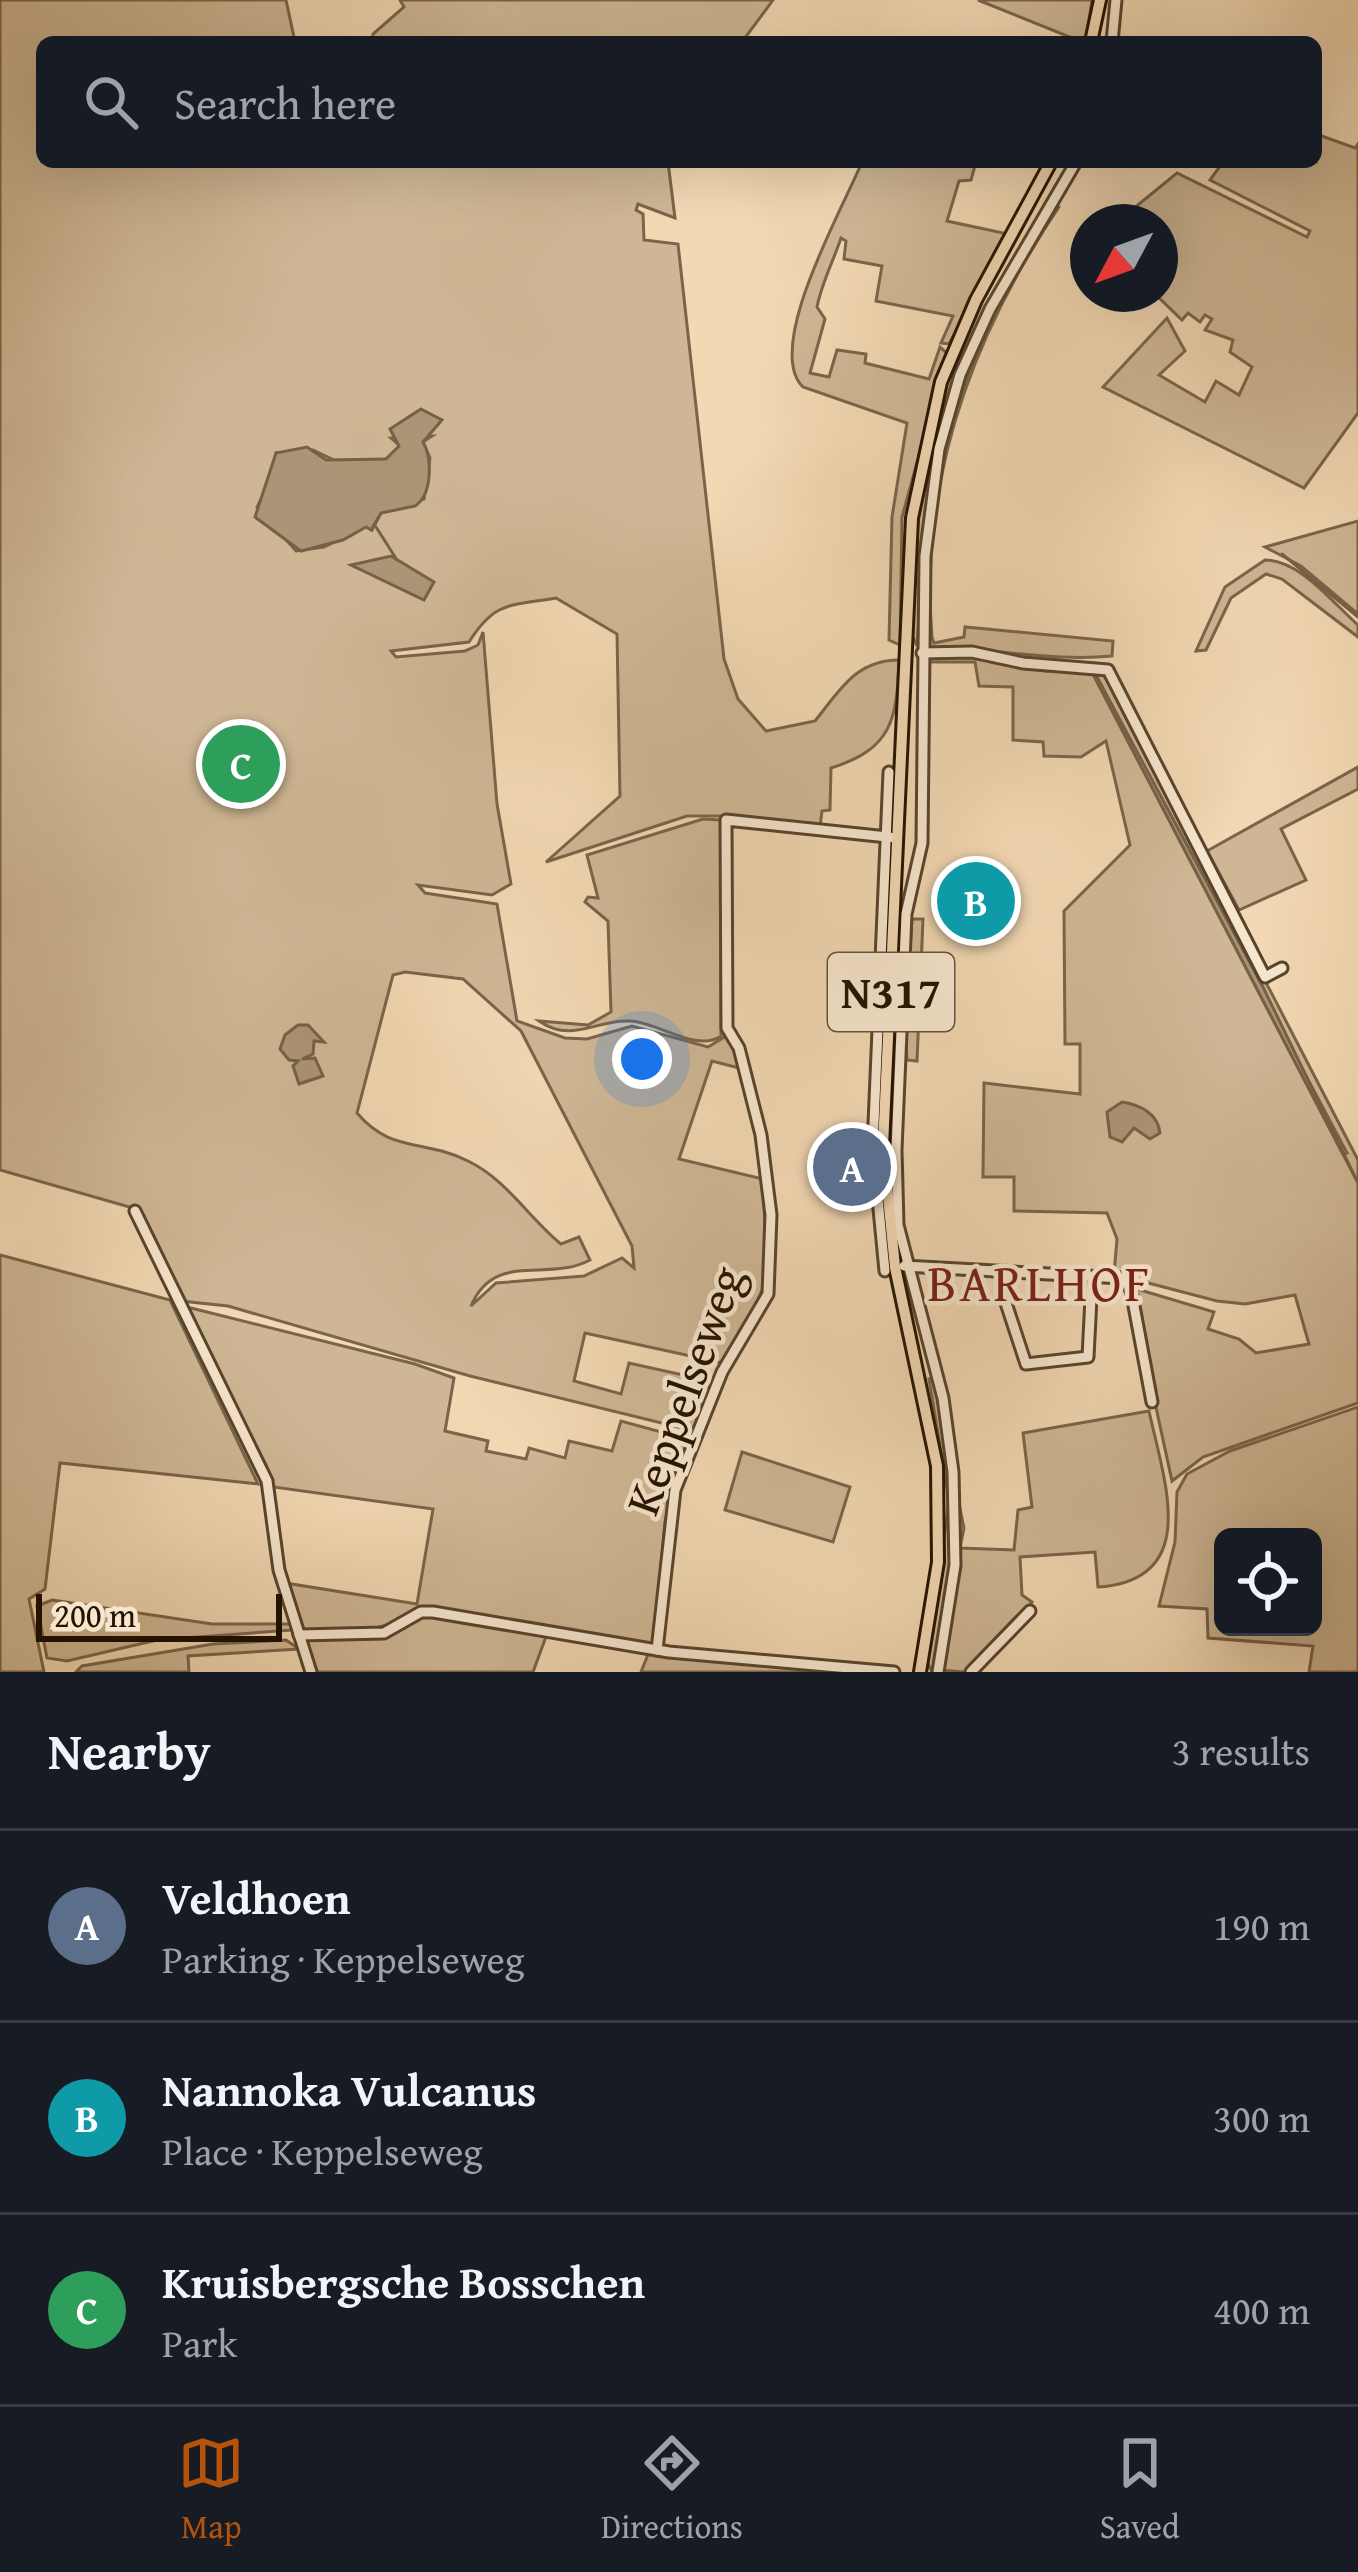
<!DOCTYPE html>
<meta charset="utf-8">
<style>
body{margin:0;font-family:"Gentium Book Plus",serif;background:#20242c;color:#f1f3f6}
.controls{position:absolute;right:36px;bottom:36px;display:grid;overflow:hidden;border-radius:18px;box-shadow:0 12px 48px #0002}
.controls button{width:108px;height:108px;display:grid;place-items:center;padding:0;border:0;border-bottom:3px solid #363941;background:#171b24;color:#f1f3f6;font:60px sans-serif}
.compass{position:absolute;left:1070px;top:204px;width:108px;height:108px;border-radius:50%;background:#171b24;box-shadow:0 12px 48px #0002;rotate:229deg}
.scale{position:absolute;left:36px;bottom:30px;width:246px;box-sizing:border-box;padding-left:12px;border:6px solid #241300;border-top:0;font-size:33px;line-height:42px;white-space:nowrap;color:#241300;-webkit-text-stroke:9px #f7e6ce;paint-order:stroke}
.you{position:absolute;left:642px;top:1059px;width:42px;height:42px;margin:-30px;border:9px solid #fff;border-radius:50%;background:#1a73e8;box-shadow:0 0 0 18px #1a73e833}
.badge{display:grid;place-items:center;width:78px;height:78px;border-radius:50%;background:#b45309;color:#fff;font-size:39px;font-weight:700}
.pin{position:absolute;translate:-50% -50%;border:6px solid #fff;box-shadow:0 3px 12px #0006}
.list{margin:0;padding:0;list-style:none}
h2{display:flex;justify-content:space-between;align-items:center;height:156px;margin:0;padding:0 48px;font-size:51px}
h2 small{font-size:39px;font-weight:400;color:#9ea1a6}
.list li{display:grid;grid-template-columns:78px 1fr auto;gap:36px;align-items:center;box-sizing:border-box;height:192px;padding:0 48px;border-top:3px solid #363941}
.list b{display:block;font-size:45px;white-space:nowrap}
.list p{margin:0;font-size:39px;white-space:nowrap;color:#9ea1a6}
.list em{font-size:39px;font-style:normal;color:#9ea1a6}
.icon{flex:none;width:66px;height:66px;fill:none;stroke:currentColor;stroke-width:2;stroke-linecap:round;stroke-linejoin:round}
.map{position:relative;flex:none;width:1358px;height:1672px;overflow:hidden}
.search{position:absolute;background:#171b24;box-shadow:0 12px 48px #0002;left:36px;right:36px;top:36px;height:132px;display:flex;align-items:center;gap:30px;box-sizing:border-box;padding:0 42px;border-radius:18px;color:#9ea1a6;font-size:45px}
.sheet{height:732px;background:#171b24}
nav{display:flex;justify-content:space-around;align-items:center;box-sizing:border-box;height:168px;border-top:3px solid #363941;background:#171b24;font-size:33px;color:#9ea1a6}
nav a{display:grid;justify-items:center;gap:6px}
nav .on{color:#b45309}
.map>svg:first-child{display:block}
.green{fill:#cfb795;stroke:#7a654a;stroke-width:3;fill-rule:evenodd}
.water{fill:#ac9576;stroke:#766147;stroke-width:3}
.lines{fill:none;stroke-linecap:round;stroke-linejoin:round}
.stream{stroke:#766147;stroke-width:3}
.minor-casing{stroke:#58442d;stroke-width:15}
.major-casing{stroke:#241300;stroke-width:16}
.minor{stroke:#f7e6ce;stroke-width:9}
.major{stroke:#f2d8b3;stroke-width:10}
.labels{text-anchor:middle;stroke-width:9;stroke-linejoin:round;paint-order:stroke}
.shield{fill:#f7e6ce;stroke:#63523e;stroke-width:3}
.shield-label{font-size:45px;font-weight:bold;fill:#241300}
.street-label{font-size:48px;fill:#241300;stroke:#f7e6ce}
.neighbourhood-label{font-size:51px;letter-spacing:3px;fill:#7a1f14;stroke:#f7e6ce}
</style>
<div class="map">
<svg width="1358" height="1672" viewBox="0 0 1358 1672">
<rect width="100%" height="100%" fill="#f2d8b3"/>
<filter id="stains"><feTurbulence type="fractalNoise" baseFrequency=".00167" numOctaves="4"/><feColorMatrix values="0 0 0 0 .2 0 0 0 0 .09 0 0 0 0 .02 0 0 0 .5 -.17"/></filter>
<radialGradient id="worn" r=".72"><stop offset=".6" stop-color="#630" stop-opacity="0"/><stop offset="1" stop-color="#630" stop-opacity=".3"/></radialGradient>
<g class="green">
<path d="M0,0H286L295,42H42V162H668L675,218L638,204L636,210L643,214L644,240L678,244L724,659L738,699L766,731L815,721C840,690 856,660 899,660C897,720 892,749 831,768L830,810L822,811L820,826L741,816H687L546,862L620,796L617,634L556,598C509,606 495,601 469,642L391,651L396,657L465,651L478,645L483,632L497,804L511,884L492,895L418,885L425,893L497,904L517,1021L565,1038L587,1039L632,1026L708,1047L728,1035L743,1069L712,1061L679,1159L763,1179L767,1277L747,1329L723,1363L585,1333L574,1381L621,1394L629,1363L715,1382L694,1431L470,1376L228,1306L181,1301L140,1210L0,1170ZM432,436L423,442L430,458L424,499L381,513L372,530L366,526L324,547L296,551L257,507L273,477L276,453L313,450L336,461L386,459L400,446L391,438ZM405,972L463,979L521,1031L632,1246L634,1268L622,1258L584,1276L496,1283L471,1306C495,1250 547,1283 590,1260L579,1237L561,1244C529,1218 506,1179 468,1161C422,1138 392,1154 357,1113L393,975Z"/>
<path d="M400,0H773L742,42H372L373,34L404,7Z"/>
<path d="M978,0H1092L1086,39L1082,42Z"/>
<path d="M1316,134L1355,148L1358,144V413L1304,488L1103,387L1167,318L1185,351L1159,375L1205,402L1216,381L1239,395L1252,367L1230,352L1233,340L1205,330L1212,319L1205,315L1200,322L1188,313L1182,320L1155,294H1160V222H1117L1177,173L1307,237L1310,231L1210,180L1223,162H1316Z"/>
<path d="M862,162H976L971,180L959,181L947,221L1008,234L949,344L941,343L953,316L876,301L882,266L844,259L846,241L841,238C833,262 822,282 817,307L825,319L810,373L829,377L837,350L866,354L865,363L929,379L940,347L947,353L902,517L900,645L889,640L892,517L907,423L803,387C763,348 844,206 862,162Z"/>
<path d="M1054,203L1059,207C972,336 919,479 932,637L934,643L964,637L965,627L1113,641L1112,656C1049,662 994,647 932,649L926,645C920,462 966,357 1054,203Z"/>
<path d="M958,354L962,360L929,478L917,646L912,635C916,543 915,438 958,354Z"/>
<path d="M1358,521V614L1301,566L1265,547Z"/>
<path d="M1265,560C1300,560 1333,603 1358,625V637L1282,579L1266,574L1231,598L1206,650L1196,651L1225,587Z"/>
<path d="M979,655L1045,671L1090,670L1108,678L1358,1160V1403L1203,1457L1172,1481L1136,1315L1137,1289L1214,1312L1208,1329L1239,1339L1256,1353L1309,1344L1295,1295L1245,1304L1217,1301L1114,1274L1117,1239L1107,1213L1014,1211V1177H983L984,1083L1080,1094V1044H1065L1064,911L1130,845L1106,741L1081,757L1044,756L1043,742L1013,740V687L979,686L975,662H927V700L926,658ZM1094,676L1347,1153L1343,1154Z"/>
<path d="M1358,767V789L1281,829L1306,880L1239,910L1207,851Z"/>
<path d="M703,819L721,820V1036C697,1053 658,1022 630,1021C596,1019 572,1044 539,1021L588,1025L611,1012L608,921L585,902L588,897L598,898L587,855Z"/>
<path d="M912,919H923L917,1061L907,1060L906,1044L901,1088Z"/>
<path d="M0,1255L170,1300L258,1484L60,1463L45,1589L29,1599L44,1672H0Z"/>
<path d="M191,1308L415,1364L454,1378L445,1431L488,1441L486,1451L526,1459L529,1448L565,1458L569,1441L612,1451L621,1421L687,1439L665,1522L654,1642L651,1646L423,1608C386,1635 346,1630 302,1631L285,1583L417,1604L433,1509L266,1486L184,1310Z"/>
<path d="M936,1378L947,1442L953,1547L932,1672L927,1662L949,1501L929,1379Z"/>
<path d="M1358,1407V1672H1309L1313,1646L1208,1638L1207,1609L1159,1606L1175,1542L1177,1492L1187,1474L1230,1451ZM1223,1537H1313V1627H1223Z"/>
<path d="M1149,1411C1164,1481 1202,1580 1098,1587L1095,1552L1020,1557L1022,1595L1032,1602L974,1666L964,1672L940,1670L954,1602L958,1499L964,1528L960,1548L1014,1550L1018,1510L1032,1507L1023,1433Z"/>
<path d="M742,1452L850,1487L833,1542L725,1510Z"/>
<path d="M52,1600L212,1624H291L293,1630L157,1640L67,1661L47,1658L37,1606Z"/>
<path d="M423,1614L547,1634L533,1672H312L306,1639L389,1636Z"/>
<path d="M286,1640L299,1649L188,1656L189,1672H76L82,1666L213,1644Z"/>
<path d="M649,1652L849,1672H641Z"/>
</g>
<g class="water">
<path d="M421,409L442,420L423,442C432,458 433,494 415,506L381,513L371,530L366,527L343,540L301,551L255,517L276,453L307,447L326,460L386,459L399,446L390,429Z"/>
<path d="M391,556L434,582L424,600L351,565Z"/>
<path d="M1096,675L1264,989L1358,1183L1094,676Z"/>
<path d="M298,1025H308L324,1042L314,1041L313,1054L302,1059L315,1058L323,1076L299,1084L293,1066L298,1061L289,1060L280,1049L285,1035Z"/>
<path d="M1122,1102C1141,1105 1158,1114 1160,1133L1150,1139L1134,1128L1122,1142L1110,1137L1107,1112Z"/>
</g>
<g class="lines">
<g class="stream">
<path d="M376,527L397,560"/>
<path d="M1282,554L1358,617"/>
</g>
<defs>
<g id="minor">
<path d="M1112,42L1116,0"/>
<path d="M922,653L972,652L1023,663L1108,670L1265,977L1282,968"/>
<path d="M135,1211L267,1481L279,1570L311,1672"/>
<path d="M904,1266L1123,1278L1131,1290L1152,1402"/>
<path d="M885,1271L873,1147L889,772"/>
<path d="M1006,1271L1004,1297L1026,1364L1088,1357L1092,1278"/>
<path d="M299,1635L384,1633L421,1612H433L669,1652L894,1672"/>
<path d="M657,1650L675,1490L722,1372L768,1294L771,1215L761,1135L739,1048L727,1028L726,820L897,838"/>
<path d="M938,1672L955,1565L953,1472L943,1398L898,1225L896,1150L906,914L922,843L925,556L939,449L960,375L990,309L1076,162"/>
<path d="M971,1672L1030,1611"/>
</g>
<g id="major">
<path d="M1091,42L1100,0"/>
<path d="M920,1672L938,1562L937,1466L895,1267L883,1146L912,518L941,382L976,300L1051,162"/>
</g>
</defs>
<use href="#minor" class="minor-casing"/>
<use href="#major" class="major-casing"/>
<use href="#minor" class="minor"/>
<use href="#major" class="major"/>
</g>
<g class="labels">
<rect class="shield" x="828" y="953" width="126" height="78" rx="9"/>
<g class="shield-label">
<text x="891" y="1008">N317</text>
</g>
<g class="street-label">
<text transform="translate(684 1390) rotate(-70)" y="17">Keppelseweg</text>
</g>
<g class="neighbourhood-label">
<text x="1040" y="1301">BARLHOF</text>
</g>
</g>
<rect width="100%" height="100%" filter="url(#stains)"/>
<rect width="100%" height="100%" fill="url(#worn)"/>
</svg>
<div class="controls">
<button><svg class="icon" aria-label="locate" viewBox="0 0 24 24"><circle cx="12" cy="12" r="6"/><path d="M12 2v4M12 18v4M2 12h4M18 12h4"/></svg></button>
</div>
<svg class="compass" viewBox="-18 -18 36 36"><path d="M0-13l5 13h-10z" fill="#e53935"/><path d="M0 13l5-13h-10z" fill="#9ea1a6"/></svg>
<div class="scale">200 m</div>
<div class="you"></div>
<div class="pin badge" style="left:852px;top:1167px;background:#5c6f8a">A</div>
<div class="pin badge" style="left:976px;top:901px;background:#0f9aa8">B</div>
<div class="pin badge" style="left:241px;top:764px;background:#2e9e5b">C</div>
<div class="search"><svg class="icon" aria-label="search" viewBox="0 0 24 24"><circle cx="10" cy="10" r="6"/><path d="M15 15l6 6"/></svg>Search here</div>
</div>
<section class="sheet">
<h2>Nearby<small>3 results</small></h2>
<ul class="list">
<li><span class="badge" style="background:#5c6f8a">A</span><div><b>Veldhoen</b><p>Parking · Keppelseweg</p></div><em>190 m</em></li>
<li><span class="badge" style="background:#0f9aa8">B</span><div><b>Nannoka Vulcanus</b><p>Place · Keppelseweg</p></div><em>300 m</em></li>
<li><span class="badge" style="background:#2e9e5b">C</span><div><b>Kruisbergsche Bosschen</b><p>Park</p></div><em>400 m</em></li>
</ul>
</section>
<nav>
<a class="on"><svg class="icon" aria-label="map" viewBox="0 0 24 24"><path d="M3 6l6-2 6 2 6-2v14l-6 2-6-2-6 2zM9 4v14M15 6v14"/></svg>Map</a>
<a><svg class="icon" aria-label="directions" viewBox="0 0 24 24"><path d="M12 3l9 9-9 9-9-9zM9 14v-3h6M13 9l2 2-2 2"/></svg>Directions</a>
<a><svg class="icon" aria-label="saved" viewBox="0 0 24 24"><path d="M7 4h10v16l-5-4-5 4z"/></svg>Saved</a>
</nav>
